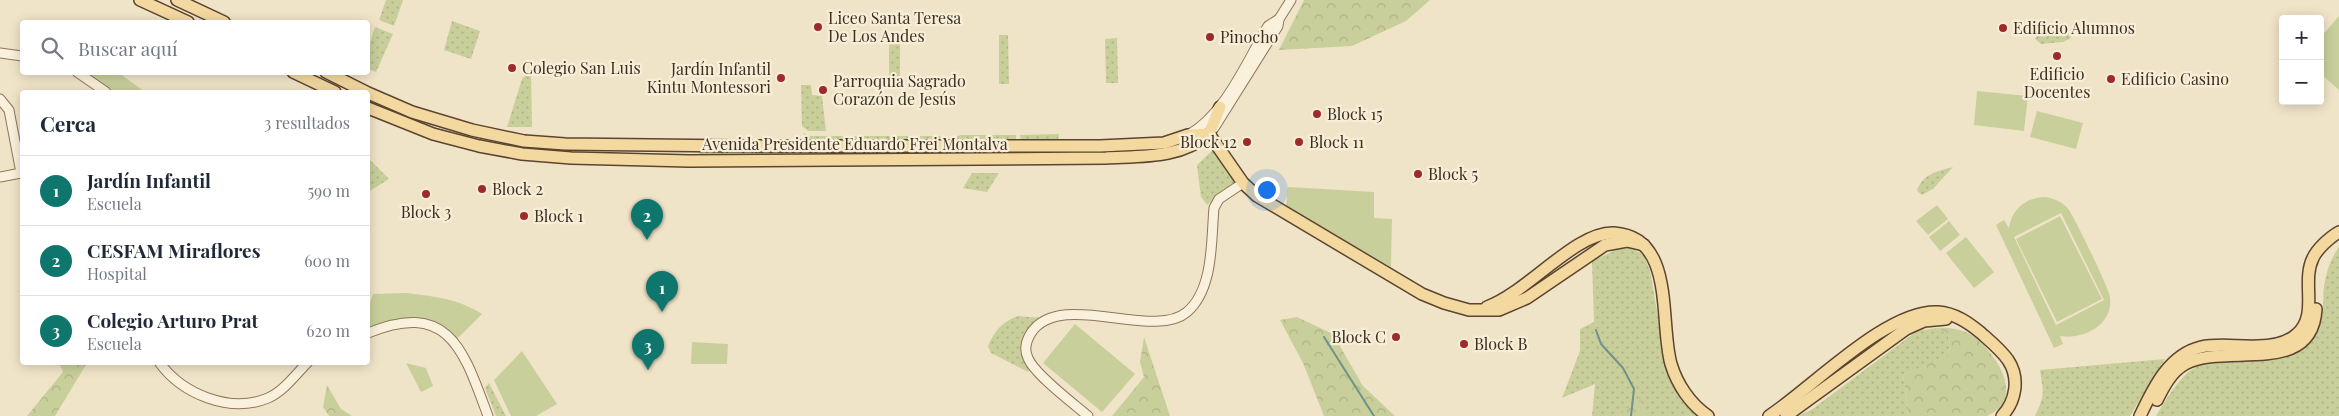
<!DOCTYPE html>
<html lang="es">
<meta charset="utf-8">
<style>
body{margin:0;font-family:"Playfair Display",serif;background:#f2f2f3;color:#1f2937}
.controls{position:absolute;right:15px;top:15px;display:grid;overflow:hidden;border-radius:5px;box-shadow:0 2px 12px #0003}
.controls button{width:45px;height:45px;display:grid;place-items:center;padding:0;border:0;border-bottom:1px solid #e0e1e3;background:#fff;color:#1f2937;font:25px sans-serif}
.you{position:absolute;left:1266px;top:189px;width:18px;height:18px;margin:-12px;border:4px solid #fff;border-radius:50%;background:#1a73e8;box-shadow:0 0 0 8px #1a73e833}
.badge{display:grid;place-items:center;width:32px;height:32px;border-radius:50%;background:#0f766e;color:#fff;font-size:16px;font-weight:700}
.pin{position:absolute;translate:-50% -41px;filter:drop-shadow(0 1px 2px #0008)}
.pin::after{content:'';position:absolute;top:26px;width:18px;height:15px;background:inherit;clip-path:polygon(0 0,100% 0,50% 100%)}
.list{margin:0;padding:0;list-style:none}
h2{display:flex;justify-content:space-between;align-items:center;height:65px;margin:0;padding:0 20px;font-size:21px}
h2 small{font-size:16px;font-weight:400;color:#747a83}
.list li{display:grid;grid-template-columns:32px 1fr auto;gap:15px;align-items:center;box-sizing:border-box;height:70px;padding:0 20px;border-top:1px solid #e0e1e3}
.list b{display:block;font-size:19px;white-space:nowrap}
.list p{margin:0;font-size:16px;white-space:nowrap;color:#747a83}
.list em{font-size:16px;font-style:normal;color:#747a83}
.icon{flex:none;width:28px;height:28px;fill:none;stroke:currentColor;stroke-width:2;stroke-linecap:round;stroke-linejoin:round}
.map{position:relative;flex:none;width:2339px;height:416px;overflow:hidden}
.search{position:absolute;background:#fff;box-shadow:0 2px 12px #0003;left:20px;top:20px;width:350px;height:55px;display:flex;align-items:center;gap:12px;box-sizing:border-box;padding:0 18px;border-radius:5px;color:#747a83;font-size:19px}
.panel{position:absolute;background:#fff;box-shadow:0 2px 12px #0003;left:20px;top:90px;width:350px;height:275px;border-radius:5px}
.map>svg:first-child{display:block}
.grass{fill:url(#grass-dots)}
.forest{fill:url(#forest-crowns)}
.park{fill:#c9cf9b;fill-rule:evenodd}
.lines{fill:none;stroke-linecap:round;stroke-linejoin:round}
.stream{stroke:#6f938a;stroke-width:2}
.minor-casing{stroke:#8d765c;stroke-width:11}
.major-casing{stroke:#5b4430;stroke-width:14}
.minor{stroke:#faf1dc;stroke-width:9}
.major{stroke:#f3d9a0;stroke-width:11}
.poi-dot{fill:#9e2a2b;stroke:#f7eed8;stroke-width:2}
.labels{text-anchor:middle;stroke-width:4.5;stroke-linejoin:round;paint-order:stroke}
.poi-label{font-size:16px;fill:#3d2e20;stroke:#f7eed8;text-anchor:start}
.street-label{font-size:16px;fill:#3d2e20;stroke:#f7eed8}
</style>
<div class="map">
<svg width="2339" height="416" viewBox="0 0 2339 416">
<defs>
<pattern id="grass-dots" width="8" height="8" patternUnits="userSpaceOnUse" patternTransform="scale(1.25)"><rect width="8" height="8" fill="#c9cf9b"/><path d="M2 2h.1M6 6h.1" fill="none" stroke="#aeb285" stroke-width="1.8" stroke-linecap="round"/></pattern>
<pattern id="forest-crowns" width="20" height="18" patternUnits="userSpaceOnUse" patternTransform="scale(1.25)"><rect width="20" height="18" fill="#c9cf9b"/><path d="M2 6a3 3 0 1 1 6 0M12 15a3 3 0 1 1 6 0" fill="none" stroke="#aeb285"/></pattern>
</defs>
<rect width="100%" height="100%" fill="#f0e4c8"/>
<g class="grass">
<path d="M386,0H403L394,26L379,20Z"/>
<path d="M452,21L480,31L471,59L444,50Z"/>
<path d="M375,27L393,34L376,72L368,69V50Z"/>
<path d="M2052,27L2070,35L2071,38L2063,42L2041,44L2035,39L2041,29Z"/>
<path d="M999,35H1008L1009,84H999Z"/>
<rect x="889" y="38" width="11" height="49"/>
<path d="M1117,38L1118,83H1106L1105,39Z"/>
<path d="M531,70L532,127H507L522,79Z"/>
<path d="M801,85H811L812,95L822,96L826,131H808L802,126Z"/>
<path d="M803,133L811,136H945V141H807Z"/>
<path d="M1059,134L1058,141H1021L1020,135Z"/>
<path d="M960,135H1016V141L951,140Z"/>
<path d="M1214,149L1237,182L1207,205L1201,197L1197,165Z"/>
<path d="M944,151V156H700L699,152Z"/>
<path d="M368,158L389,179L368,192Z"/>
<path d="M1953,167L1933,189L1922,195L1917,191C1922,174 1938,171 1953,167Z"/>
<path d="M972,173H999L987,192L963,188Z"/>
<path d="M2339,247V416H2156C2164,403 2178,379 2191,370C2229,346 2280,375 2313,337C2326,323 2322,304 2324,286C2326,272 2331,258 2339,247Z"/>
<path d="M1630,248L1643,254L1650,270L1666,365L1681,400L1698,416H1645L1640,399L1619,416H1592L1595,384L1562,398L1580,351V329L1594,322L1592,261L1618,249Z"/>
<path d="M1018,316L1042,318L1031,327L1025,336L1031,368L1028,372L991,353L988,346C995,330 1002,322 1018,316Z"/>
<path d="M1936,328L1948,334L1950,345L1949,356L1903,375L1909,416H1797L1811,410L1917,331Z"/>
<path d="M2165,359L2130,416H2035C2046,393 2043,393 2040,370Z"/>
<path d="M489,383L506,416H496L485,388Z"/>
</g>
<g class="forest">
<path d="M1304,0H1430L1406,21L1352,46L1279,50Z"/>
<path d="M1297,317L1333,334L1363,386L1395,416H1324L1303,363L1280,320Z"/>
<path d="M1936,328C1948,327 1963,329 1973,336C1996,353 2027,399 1987,416H1909L1903,375L1949,355L1950,345L1948,334Z"/>
<path d="M1144,337L1170,416H1112L1144,377L1140,362Z"/>
<path d="M59,363H87L55,416H27L63,372Z"/>
<path d="M327,385L341,409L352,416H329L323,407Z"/>
<path d="M1640,398L1645,416H1619Z"/>
</g>
<g class="park">
<path d="M2339,16V90L2320,73V38Z"/>
<path d="M86,73H119L145,92H114Z"/>
<path d="M1977,91L2028,96L2024,131L1974,125Z"/>
<path d="M2037,111L2083,123L2076,149L2030,137Z"/>
<path d="M1288,187L1374,192V218L1392,219L1391,267L1286,207Z"/>
<path d="M2046,197C2055,199 2064,202 2069,210C2075,219 2109,288 2110,297C2114,325 2083,340 2060,336L2063,344L2054,348L1996,225L2004,220L2009,228C2012,209 2026,197 2046,197ZM2061,213L2104,300L2056,325L2014,237Z"/>
<path d="M1937,205L1948,219L1928,235L1916,221Z"/>
<path d="M2060,216L2102,299L2057,322L2016,239Z"/>
<path d="M1949,221L1960,235L1940,251L1929,237Z"/>
<path d="M1966,237L1994,272L1974,288L1946,253Z"/>
<path d="M406,293C433,296 459,299 482,314L457,339C429,308 403,320 368,331V309L373,294Z"/>
<path d="M1075,324L1135,374L1102,412L1043,363Z"/>
<path d="M692,342L728,344L727,364H691Z"/>
<path d="M522,351L557,404L536,416H511L494,380Z"/>
<path d="M406,363L426,368L433,386L421,392Z"/>
</g>
<g class="lines">
<g class="stream">
<path d="M1596,330L1601,344L1623,368L1634,389L1631,416"/>
<path d="M1324,337L1374,416"/>
</g>
<defs>
<g id="minor">
<path d="M0,53L22,56"/>
<path d="M77,72L106,92"/>
<path d="M0,99L9,110L21,173L0,177"/>
<path d="M1214,128L1278,26L1279,19"/>
<path d="M1188,135C1225,115 1247,61 1268,26L1279,19L1291,0"/>
<path d="M368,333C450,299 464,352 488,416"/>
<path d="M159,362C182,394 230,414 268,398C284,391 296,374 308,362"/>
<path d="M1088,416C1074,404 1034,374 1028,358C1024,350 1026,341 1031,333C1060,289 1153,341 1187,312C1214,289 1211,240 1214,208L1219,199L1243,183"/>
</g>
<g id="major">
<path d="M140,0L188,22"/>
<path d="M177,0L224,22"/>
<path d="M293,72L335,92"/>
<path d="M326,72L366,92"/>
<path d="M368,93L412,112L472,130L524,141L565,144L736,146H1100L1164,143L1188,135L1209,134"/>
<path d="M368,108L433,134L479,146L522,154L571,158L689,161L1106,158C1143,156 1179,159 1209,134"/>
<path d="M1209,134L1243,183L1257,196L1422,294L1444,303L1469,310H1499L1527,298L1605,245L1627,241L1644,245"/>
<path d="M1209,134L1220,107"/>
<path d="M1487,307C1527,293 1576,231 1614,233C1676,237 1659,322 1671,364C1677,384 1690,404 1708,416"/>
<path d="M2157,400C2164,386 2171,372 2185,364C2225,342 2312,378 2316,309"/>
<path d="M1769,416C1812,388 1887,309 1938,312C1955,313 1969,323 1981,333C1990,341 2001,350 2008,360C2020,378 2016,401 2002,416"/>
<path d="M1786,416L1906,329L1924,321L1946,319"/>
<path d="M2140,416C2153,389 2168,355 2201,347C2219,343 2240,347 2258,346C2272,346 2286,344 2297,334C2319,315 2301,282 2313,258C2317,249 2330,237 2339,232"/>
</g>
</defs>
<use href="#minor" class="minor-casing"/>
<use href="#major" class="major-casing"/>
<use href="#minor" class="minor"/>
<use href="#major" class="major"/>
</g>
<g class="poi-dot">
<circle cx="818" cy="27" r="5"/>
<circle cx="2003" cy="28" r="5"/>
<circle cx="1210" cy="37" r="5"/>
<circle cx="2057" cy="56" r="5"/>
<circle cx="512" cy="68" r="5"/>
<circle cx="781" cy="78" r="5"/>
<circle cx="2111" cy="79" r="5"/>
<circle cx="823" cy="90" r="5"/>
<circle cx="1317" cy="114" r="5"/>
<circle cx="1247" cy="142" r="5"/>
<circle cx="1299" cy="142" r="5"/>
<circle cx="1418" cy="174" r="5"/>
<circle cx="482" cy="189" r="5"/>
<circle cx="426" cy="194" r="5"/>
<circle cx="524" cy="216" r="5"/>
<circle cx="1396" cy="337" r="5"/>
<circle cx="1464" cy="344" r="5"/>
</g>
<g class="labels">
<g class="poi-label">
<text x="828" y="24">Liceo Santa Teresa<tspan x="828" dy="18">De Los Andes</tspan></text>
<text x="2013" y="34">Edificio Alumnos</text>
<text x="1220" y="43">Pinocho</text>
<text x="522" y="74">Colegio San Luis</text>
<text x="771" y="75" text-anchor="end">Jardín Infantil<tspan x="771" dy="18">Kintu Montessori</tspan></text>
<text x="2057" y="80" text-anchor="middle">Edificio<tspan x="2057" dy="18">Docentes</tspan></text>
<text x="2121" y="85">Edificio Casino</text>
<text x="833" y="87">Parroquia Sagrado<tspan x="833" dy="18">Corazón de Jesús</tspan></text>
<text x="1327" y="120">Block 15</text>
<text x="1237" y="148" text-anchor="end">Block 12</text>
<text x="1309" y="148">Block 11</text>
<text x="1428" y="180">Block 5</text>
<text x="492" y="195">Block 2</text>
<text x="426" y="218" text-anchor="middle">Block 3</text>
<text x="534" y="222">Block 1</text>
<text x="1386" y="343" text-anchor="end">Block C</text>
<text x="1474" y="350">Block B</text>
</g>
<g class="street-label">
<text x="855" y="150">Avenida Presidente Eduardo Frei Montalva</text>
</g>
</g>
</svg>
<div class="controls">
<button>+</button>
<button>−</button>
</div>
<div class="you"></div>
<div class="pin badge" style="left:662px;top:312px">1</div>
<div class="pin badge" style="left:647px;top:240px">2</div>
<div class="pin badge" style="left:648px;top:370px">3</div>
<div class="search"><svg class="icon" aria-label="search" viewBox="0 0 24 24"><circle cx="10" cy="10" r="6"/><path d="M15 15l6 6"/></svg>Buscar aquí</div>
<section class="panel">
<h2>Cerca<small>3 resultados</small></h2>
<ul class="list">
<li><span class="badge">1</span><div><b>Jardín Infantil</b><p>Escuela</p></div><em>590 m</em></li>
<li><span class="badge">2</span><div><b>CESFAM Miraflores</b><p>Hospital</p></div><em>600 m</em></li>
<li><span class="badge">3</span><div><b>Colegio Arturo Prat</b><p>Escuela</p></div><em>620 m</em></li>
</ul>
</section>
</div>
